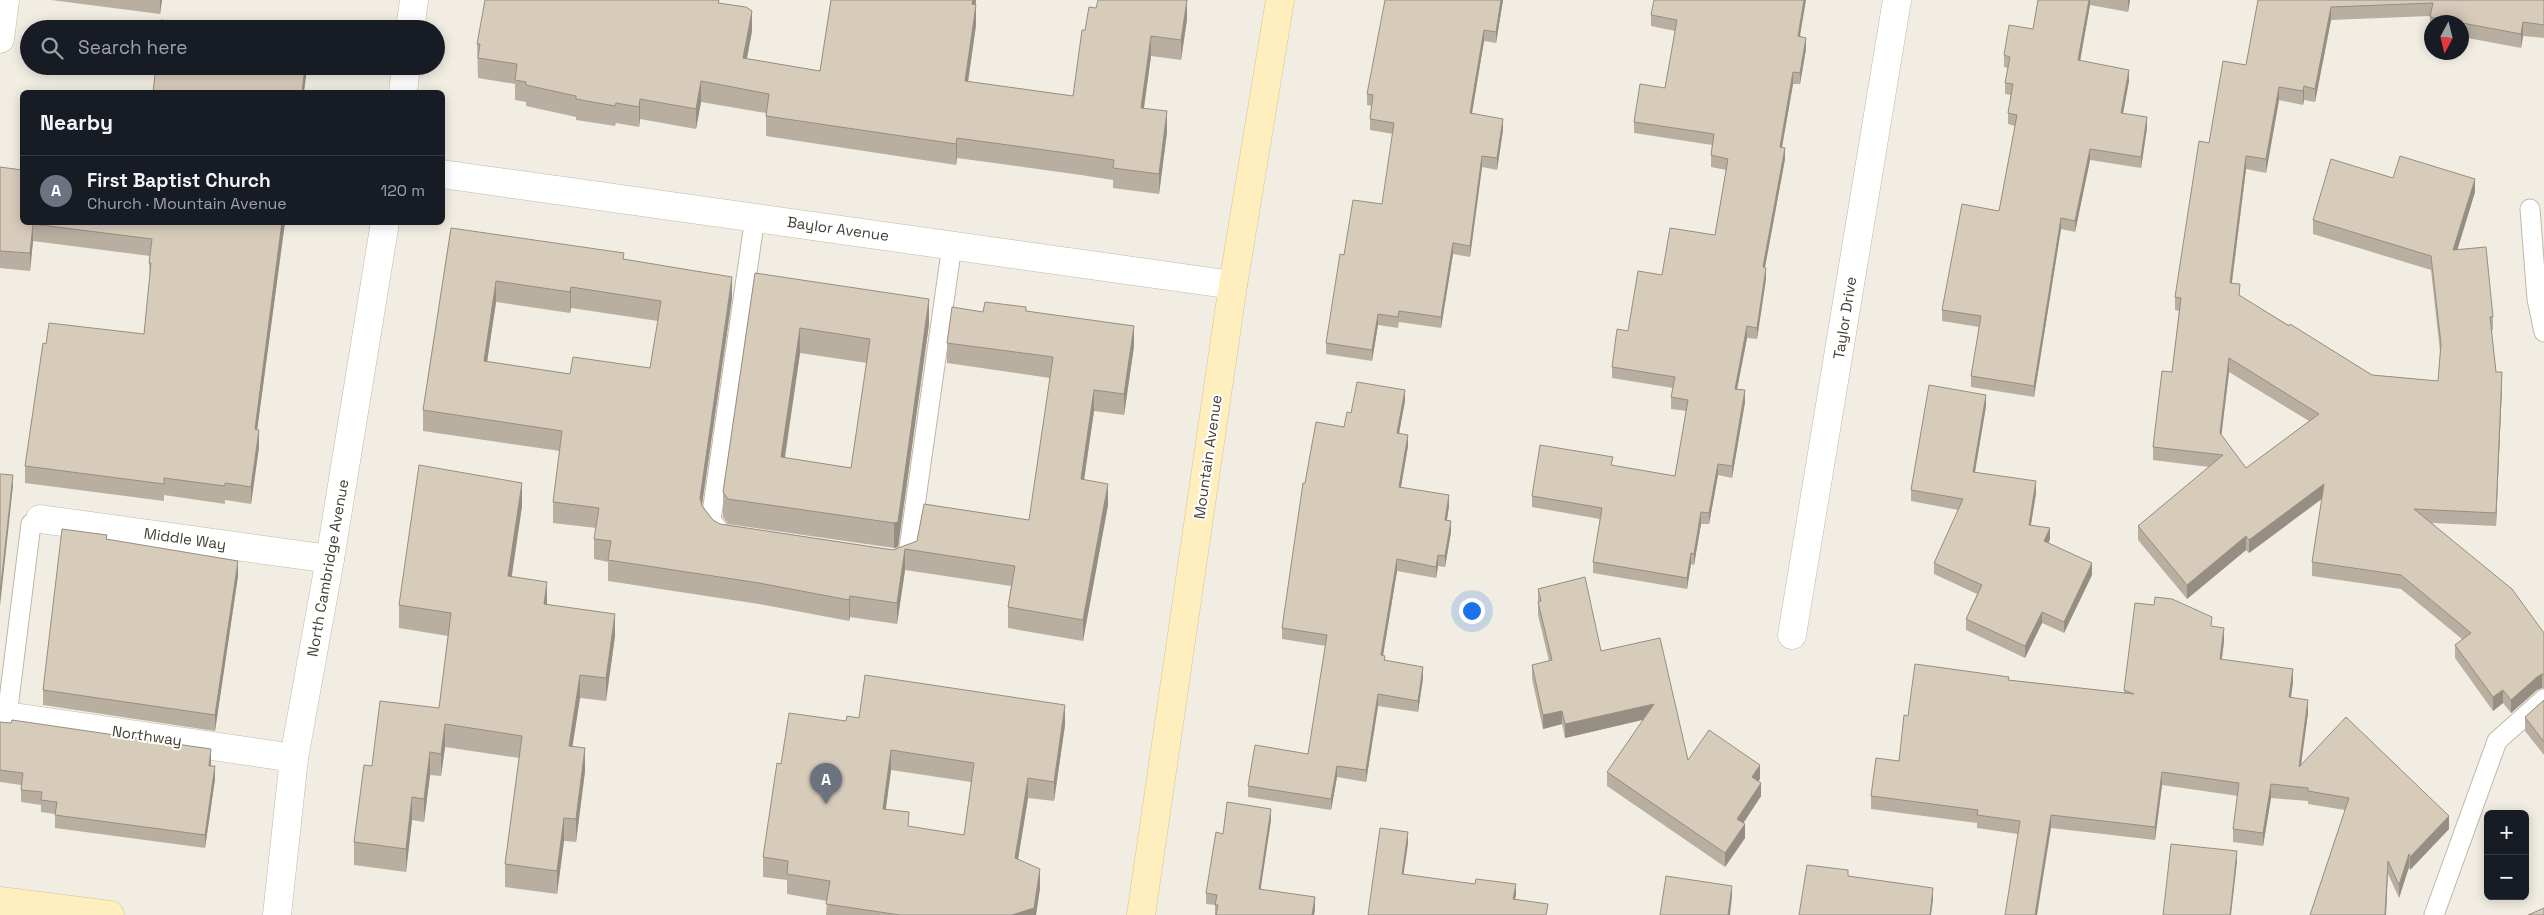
<!DOCTYPE html>
<meta charset="utf-8">
<style>
body{margin:0;font-family:"Space Grotesk",sans-serif;background:#20242c;color:#f1f3f6}
.controls{position:absolute;right:15px;bottom:15px;display:grid;overflow:hidden;border-radius:8px;box-shadow:0 2px 12px #0003}
.controls button{width:45px;height:45px;display:grid;place-items:center;padding:0;border:0;border-bottom:1px solid #363941;background:#171b24;color:#f1f3f6;font:25px sans-serif}
.compass{position:absolute;left:2424px;top:15px;width:45px;height:45px;border-radius:50%;background:#171b24;box-shadow:0 2px 12px #0003;rotate:187deg}
.you{position:absolute;left:1471px;top:610px;width:18px;height:18px;margin:-12px;border:4px solid #fff;border-radius:50%;background:#1a73e8;box-shadow:0 0 0 8px #1a73e833}
.badge{display:grid;place-items:center;width:32px;height:32px;border-radius:50%;background:#0f766e;color:#fff;font-size:16px;font-weight:700}
.pin{position:absolute;translate:-50% -41px;filter:drop-shadow(0 1px 2px #0008)}
.pin::after{content:'';position:absolute;top:26px;width:18px;height:15px;background:inherit;clip-path:polygon(0 0,100% 0,50% 100%)}
.list{margin:0;padding:0;list-style:none}
h2{display:flex;justify-content:space-between;align-items:center;height:65px;margin:0;padding:0 20px;font-size:21px}
h2 small{font-size:16px;font-weight:400;color:#9ea1a6}
.list li{display:grid;grid-template-columns:32px 1fr auto;gap:15px;align-items:center;box-sizing:border-box;height:70px;padding:0 20px;border-top:1px solid #363941}
.list b{display:block;font-size:19px;white-space:nowrap}
.list p{margin:0;font-size:16px;white-space:nowrap;color:#9ea1a6}
.list em{font-size:16px;font-style:normal;color:#9ea1a6}
.icon{flex:none;width:28px;height:28px;fill:none;stroke:currentColor;stroke-width:2;stroke-linecap:round;stroke-linejoin:round}
.map{position:relative;flex:none;width:2544px;height:915px;overflow:hidden}
.search{position:absolute;background:#171b24;box-shadow:0 2px 12px #0003;left:20px;top:20px;width:425px;height:55px;display:flex;align-items:center;gap:12px;box-sizing:border-box;padding:0 18px;border-radius:28px;color:#9ea1a6;font-size:19px}
.panel{position:absolute;background:#171b24;box-shadow:0 2px 12px #0003;left:20px;top:90px;width:425px;height:135px;border-radius:8px}
.map>svg:first-child{display:block}
.lines{fill:none;stroke-linecap:round;stroke-linejoin:round}
.lane-casing{stroke:#c0b7a8;stroke-width:21}
.street-casing{stroke:#c0b7a8;stroke-width:29}
.secondary-casing{stroke:#d7c392;stroke-width:29}
.lane{stroke:#fff;stroke-width:19}
.street{stroke:#fff;stroke-width:28}
.secondary{stroke:#ffefbf;stroke-width:28}
.wall{fill:#b9afa0;fill-rule:evenodd}
.shaded-wall{fill:#968e82}
.building{fill:#d7cbba;stroke:#968e82;fill-rule:evenodd}
.labels{text-anchor:middle;stroke-width:4;stroke-linejoin:round;paint-order:stroke}
.street-label{font-size:15px;fill:#433d33;stroke:#fff}
</style>
<div class="map">
<svg width="2544" height="915" viewBox="0 0 2544 915">
<rect width="100%" height="100%" fill="#f2ede2"/>
<g class="lines">
<defs>
<g id="lane">
<path d="M2530,209L2537,299L2544,332"/>
<path d="M727,535L722,534L711,520L755,217"/>
<path d="M895,560L908,555L952,245"/>
<path d="M7,716L31,524L40,519"/>
<path d="M2434,915L2497,741L2544,699"/>
</g>
<g id="street">
<path d="M410,29L414,0"/>
<path d="M0,39L5,0"/>
<path d="M403,92L406,66"/>
<path d="M442,174L1233,285"/>
<path d="M40,519L330,559"/>
<path d="M1792,635L1897,0"/>
<path d="M0,715L294,758"/>
<path d="M277,915L294,758L330,559L385,222"/>
</g>
<g id="secondary">
<path d="M0,901L110,915"/>
<path d="M1141,915L1233,285L1280,0"/>
</g>
</defs>
<use href="#lane" class="lane-casing"/>
<use href="#street" class="street-casing"/>
<use href="#secondary" class="secondary-casing"/>
<use href="#lane" class="lane"/>
<use href="#street" class="street"/>
<use href="#secondary" class="secondary"/>
</g>
<g class="wall">
<path d="M51,0H162L160,14Z"/>
<path d="M831,0H976V25L968,82L1073,96L1085,30L1187,19L1181,60L1151,56L1144,108L1167,132L1159,194L1113,188V180L1081,175L957,158L956,165L766,136V113L701,102L696,129L640,119L639,127L616,123L615,126L576,120V117L526,106V102L515,100V84L478,78L477,44L719,3L752,31L747,59L820,71Z"/>
<path d="M1503,0L1496,43L1484,41L1472,114L1503,130L1497,170L1482,167L1470,257L1453,254L1441,328L1399,322L1398,328L1378,325L1372,361L1326,354V343L1344,255L1382,204L1393,134L1370,130V119L1372,106L1367,105V94Z"/>
<path d="M2038,0H2130L2128,12L2090,5L2080,61L2129,81L2123,113L2147,128L2141,168L2090,160L2075,232L2061,229L2034,397L1971,387V376L1979,327L1942,321V310L1999,211L2015,126L2008,124V113L2011,95L2005,94V83L2008,68L2004,67V55L2033,29Z"/>
<path d="M2258,0H2544V38L2523,36L2521,48L2462,37V22H2432V31H2430V16L2331,20L2315,102L2304,100L2303,105L2279,100L2266,173L2246,169L2232,283L2240,296L2372,375L2438,381L2440,352L2431,270L2313,234V220L2393,178L2475,192L2457,250L2493,317V330H2491L2496,372L2502,386L2496,526L2432,523L2544,633V689L2542,688L2537,690L2511,713L2503,703L2493,711L2455,658V645L2462,639L2401,589L2312,576V562L2322,499L2249,553L2246,550L2187,599L2138,540V526L2209,467L2153,460V447L2172,372L2179,311L2175,310V297L2209,143L2246,65ZM2229,372L2309,421L2246,468L2221,435Z"/>
<path d="M1651,15L1800,37L1806,49L1800,84H1793L1782,147L1785,159L1765,267L1766,279L1757,339L1747,338L1737,389L1745,402L1732,478L1718,475L1709,524H1701L1694,565L1691,564L1687,589L1593,573V562L1600,519L1532,507V496L1613,466L1675,476L1686,411L1671,409V397L1673,388L1612,378V367L1628,331L1662,275L1715,235L1726,170L1711,167V155L1712,145L1634,133V122L1665,88L1675,31L1651,26Z"/>
<path d="M0,167L22,222H285L257,430L259,447L251,504L225,500V504L164,495V501L25,483V466L46,344L144,334L150,280L149,263L150,256L33,241L30,271L0,268Z"/>
<path d="M451,228L624,260L732,298L702,505L713,520L720,524L893,550L1029,520L1050,378L947,363V343L983,312L1026,311L1134,346L1124,415L1094,411L1084,480L1108,505L1083,641L1008,628V607L1011,586L905,570L897,624L850,617L849,621L759,604L608,581V562L594,559V539L596,528L553,523V502L560,451L423,431V410ZM496,302L570,313L571,308L658,321L650,368L570,374L487,362Z"/>
<path d="M755,273L929,324L898,547L894,548L728,524L723,517V492ZM800,353L867,363L851,468L785,458Z"/>
<path d="M1405,401L1399,433L1408,446L1401,487L1449,506L1447,520L1451,532L1445,567L1438,566L1436,578L1397,571L1383,656L1385,660L1423,678L1418,712L1378,706L1366,782L1337,777L1331,810L1248,797V786L1308,754L1326,646L1282,639V628L1305,483L1344,427L1351,413Z"/>
<path d="M1986,406L1975,472L2036,493L2031,525L2050,539L2049,543L2092,575L2064,633L2042,623L2025,658L1966,630V619L1977,594L1934,574V563L1958,510L1911,501V490Z"/>
<path d="M522,506L512,576L547,604L615,636L606,701L580,698L572,746L585,771L576,842L564,841L557,894L505,887V864L519,758L445,747L441,776L430,775L424,822L412,820L406,872L354,865V842L372,766L439,708L448,636L399,628V605Z"/>
<path d="M107,539L238,576L215,731L43,705V690Z"/>
<path d="M1538,589L1601,651L1688,760L1760,779L1758,781L1761,796L1743,823L1745,838L1725,867L1607,786V772L1643,720L1565,738L1562,724L1543,729L1532,679V665L1549,661L1538,615Z"/>
<path d="M2212,626L2224,641L2222,659L2293,682L2291,697L2308,713L2301,764L2449,829L2410,870L2409,867L2399,898L2388,874L2386,915H2310L2345,810L2308,804V801L2271,798L2263,846L2233,842V829L2238,796L2162,785L2155,840L2051,828L2018,834L1977,828V823L1871,809V796L1899,761L1908,716L2009,680L2124,693V690Z"/>
<path d="M2544,700V755L2525,731V717Z"/>
<path d="M859,718L1065,725L1054,801L1028,798L1018,859L1040,888L1036,915H826L827,901L787,894V880L763,877V857L781,764L846,721ZM891,770L971,782L964,835L909,827L886,809Z"/>
<path d="M0,722L211,762V766L215,779L205,848L55,828V814L41,812V805L21,802V785L0,782Z"/>
<path d="M1271,820L1260,889L1315,909L1314,915H1215V905L1206,904V893L1223,834Z"/>
</g>
<g class="shaded-wall">
<path d="M160,0H162L160,14Z"/>
<path d="M973,0H976L972,24V4Z"/>
<path d="M1187,0V19L1181,60V40Z"/>
<path d="M1501,0H1503L1496,43V32Z"/>
<path d="M1804,0H1806L1798,48V36Z"/>
<path d="M2089,0H2090V5L2078,72V60Z"/>
<path d="M2128,0H2130L2128,12Z"/>
<path d="M976,5V25L965,102V81Z"/>
<path d="M2331,7V20L2315,102V89Z"/>
<path d="M752,11V31L743,78V58Z"/>
<path d="M2523,22V36L2521,48V34Z"/>
<path d="M1484,30V41L1470,124V113Z"/>
<path d="M1151,36V56L1141,128V108Z"/>
<path d="M1806,38V49L1800,84V73Z"/>
<path d="M305,66H306V77L304,92H302Z"/>
<path d="M2129,70V81L2121,124V113Z"/>
<path d="M1793,72V84L1780,158V147Z"/>
<path d="M701,81V102L696,129V109Z"/>
<path d="M2304,86V100L2303,105V91Z"/>
<path d="M2279,87V100L2266,173V159Z"/>
<path d="M640,99V119L639,127V107Z"/>
<path d="M1167,111V132L1159,194V174Z"/>
<path d="M2147,117V128L2141,168V157Z"/>
<path d="M1503,119V130L1497,170V158Z"/>
<path d="M957,138V158L956,165V144Z"/>
<path d="M1785,148V159L1763,278V267Z"/>
<path d="M2090,149V160L2075,232V221Z"/>
<path d="M1482,156V167L1470,257V246Z"/>
<path d="M2246,156V169L2230,296V283Z"/>
<path d="M2475,179V192L2453,264V250Z"/>
<path d="M2061,218V229L2034,397V386Z"/>
<path d="M282,222H285L255,446V429Z"/>
<path d="M33,224V241L30,271V253Z"/>
<path d="M1453,243V254L1441,328V317Z"/>
<path d="M1766,268V279L1757,339V328Z"/>
<path d="M732,277V298L700,518V498Z"/>
<path d="M496,281V302L484,382V361Z"/>
<path d="M571,287V308L570,313V292Z"/>
<path d="M929,299V324L898,547L894,548V523Z"/>
<path d="M1378,314V325L1372,361V350Z"/>
<path d="M1134,326V346L1124,415V394Z"/>
<path d="M1747,326V338L1735,400V389Z"/>
<path d="M800,328V353L781,482V457Z"/>
<path d="M2229,358V372L2220,447V433Z"/>
<path d="M2502,372V386L2496,526V513Z"/>
<path d="M1094,390V411L1081,500V479Z"/>
<path d="M1405,390V401L1397,444V433Z"/>
<path d="M1745,390V402L1732,478V466Z"/>
<path d="M1986,395V406L1973,483V472Z"/>
<path d="M259,430V447L251,504V487Z"/>
<path d="M1408,435V446L1399,498V487Z"/>
<path d="M1718,464V475L1709,524V513Z"/>
<path d="M13,475V486L0,606V594Z"/>
<path d="M2036,481V493L2029,536V525Z"/>
<path d="M522,483V506L508,599V576Z"/>
<path d="M1108,484V505L1083,641V620Z"/>
<path d="M2324,484V497L2249,553V540Z"/>
<path d="M1449,495V506L1445,531V520Z"/>
<path d="M1701,512V524L1694,565V554Z"/>
<path d="M1451,521V532L1445,567V556Z"/>
<path d="M2050,528V539L2044,553V541Z"/>
<path d="M2246,536V550L2187,599V585Z"/>
<path d="M905,549V570L897,624V603Z"/>
<path d="M1691,553V564L1687,589V578Z"/>
<path d="M1438,555V566L1436,578V567Z"/>
<path d="M1397,559V571L1381,667V655Z"/>
<path d="M238,561V576L215,731V715Z"/>
<path d="M2092,563V575L2064,633V622Z"/>
<path d="M547,582V605L544,604Z"/>
<path d="M850,596V617L849,621V600Z"/>
<path d="M2042,612V623L2025,658V646Z"/>
<path d="M615,614V636L606,701V678Z"/>
<path d="M2224,628V641L2220,672V659Z"/>
<path d="M1423,667V678L1418,712V701Z"/>
<path d="M2293,669V682L2289,710V697Z"/>
<path d="M2542,674V688L2537,690L2511,713V700L2537,677Z"/>
<path d="M580,675V698L569,769V746Z"/>
<path d="M2503,690V703L2493,711V697Z"/>
<path d="M1378,694V706L1366,782V770Z"/>
<path d="M2308,700V713L2299,780V767Z"/>
<path d="M1654,704V717L1565,738V724Z"/>
<path d="M1065,705V725L1054,801V782Z"/>
<path d="M1562,711V724L1543,729V715Z"/>
<path d="M445,724V747L441,776V754Z"/>
<path d="M585,748V771L576,842V819Z"/>
<path d="M211,749V762L209,778V766Z"/>
<path d="M891,750V770L883,828V809Z"/>
<path d="M430,752V775L424,822V799Z"/>
<path d="M1760,765V779L1752,790V777Z"/>
<path d="M215,766V779L205,848V835Z"/>
<path d="M1337,766V777L1331,810V799Z"/>
<path d="M2162,772V785L2155,840V827Z"/>
<path d="M1028,778V798L1015,878V858Z"/>
<path d="M1761,783V796L1737,833V819Z"/>
<path d="M2271,784V798L2263,846V833Z"/>
<path d="M412,797V820L406,872V849Z"/>
<path d="M1271,809V820L1259,900V889Z"/>
<path d="M2051,815V828L2037,915H2035Z"/>
<path d="M2449,816V829L2410,870V857Z"/>
<path d="M564,818V841L557,894V871Z"/>
<path d="M1745,824V838L1725,867V853Z"/>
<path d="M1408,832V844L1402,885V874Z"/>
<path d="M2237,851V862L2231,915H2230Z"/>
<path d="M2409,854V867L2399,898V885Z"/>
<path d="M2388,861L2386,915H2385Z"/>
<path d="M1040,869V888L1036,915H1012Z"/>
<path d="M1516,884V895L1513,911V899Z"/>
<path d="M1732,886V897L1730,915H1728Z"/>
<path d="M1933,888V900L1931,915H1930Z"/>
<path d="M1315,897V909L1314,915H1312Z"/>
</g>
<g class="building">
<path d="M485,0H719L718,3L746,7L752,11L743,58L820,71L831,0H973L972,4L976,5L965,81L1073,96L1082,30H1085L1089,7L1096,8L1098,0H1187L1181,40L1151,36L1141,108L1167,111L1159,174L1113,168L1114,160L1081,155L957,138L956,144L766,116L769,94L701,81L696,109L640,99L639,107L616,103L615,106L576,99V96L526,85V82L515,80L517,64L478,58L480,44H477Z"/>
<path d="M1385,0H1501L1496,32L1484,30L1470,113L1503,119L1497,158L1482,156L1470,246L1453,243L1441,317L1399,311L1398,317L1378,314L1372,350L1326,343L1340,254L1344,255L1353,200L1382,204L1394,123L1370,119L1373,95L1367,94Z"/>
<path d="M1654,0H1804L1798,36L1806,38L1800,73L1793,72L1780,147L1785,148L1763,267L1766,268L1757,328L1747,326L1735,389L1745,390L1732,466L1718,464L1709,513L1701,512L1694,554L1691,553L1687,578L1593,562L1602,508L1532,496L1540,445L1613,457L1611,465L1675,476L1688,400L1671,397L1675,377L1612,367L1617,329L1628,331L1638,271L1662,275L1670,228L1715,235L1728,159L1711,155L1714,134L1634,122L1640,84L1665,88L1677,20L1651,15Z"/>
<path d="M2038,0H2089L2078,60L2129,70L2121,113L2147,117L2141,157L2090,149L2075,221L2061,218L2034,386L1971,376L1981,316L1942,310L1962,204L1999,211L2017,115L2008,113L2013,84L2005,83L2010,57L2004,55L2009,25L2033,29Z"/>
<path d="M2258,0H2544V25L2523,22L2521,34L2430,17L2433,3L2331,7L2315,89L2304,86L2303,91L2279,87L2266,159L2246,156L2230,283L2240,284L2239,295L2289,326L2290,324L2372,375L2438,381L2441,344L2431,256L2313,220L2331,159L2393,178L2400,156L2475,179L2453,250L2486,247L2493,317H2490L2496,372H2502L2496,513L2414,509L2512,589L2544,633V675L2542,674L2537,677L2511,700L2503,690L2493,697L2455,645L2471,633L2401,575L2312,562L2324,484L2249,540L2246,536L2187,585L2138,526L2223,455L2153,447L2162,371L2172,372L2181,298L2175,297L2199,141L2209,143L2223,61L2246,65ZM2229,358L2319,414L2246,468L2220,433Z"/>
<path d="M161,20L239,29H160Z"/>
<path d="M156,66H305L302,92H153Z"/>
<path d="M0,167L22,170V222H282L255,429L259,430L251,487L225,483V486L164,478V484L25,466L43,343L46,344L49,323L144,334L151,263H149L152,239L33,224L30,253L0,251Z"/>
<path d="M451,228L624,253L623,259L732,277L700,498L702,506L713,520L720,524L893,550L917,541L924,504L1029,520L1053,357L947,343L952,307L983,312L985,302L1026,307V311L1134,326L1124,394L1094,390L1081,479L1108,484L1083,620L1008,607L1015,566L905,549L897,603L850,596L849,600L759,583L608,560L611,541L594,539L599,508L553,502L562,431L423,410ZM496,281L570,292L571,287L661,301L650,368L573,357L570,374L484,361Z"/>
<path d="M755,273L929,299L898,522L894,523L728,499L723,492ZM800,328L870,339L851,468L781,457Z"/>
<path d="M1357,382L1405,390L1397,433L1408,435L1399,487L1449,495L1445,520L1451,521L1445,556L1438,555L1436,567L1397,559L1381,655L1385,656L1384,660L1423,667L1418,701L1378,694L1366,770L1337,766L1331,799L1248,786L1255,745L1308,754L1327,635L1282,628L1303,483H1305L1316,422L1344,427L1347,412L1351,413Z"/>
<path d="M1929,385L1986,395L1973,472L2036,481L2029,525L2050,528L2044,541L2092,563L2064,622L2042,612L2025,646L1966,619L1982,585L1934,563L1963,499L1911,490Z"/>
<path d="M419,465L522,483L508,576L547,582L544,604L615,614L606,678L580,675L569,746L585,748L576,819L564,818L557,871L505,864L522,736L445,724L441,754L430,752L424,799L412,797L406,849L354,842L364,765L372,766L380,701L439,708L451,613L399,605Z"/>
<path d="M0,474L13,475L0,594Z"/>
<path d="M62,529L107,535L106,539L238,561L215,715L43,690Z"/>
<path d="M1585,577L1601,651L1660,638L1688,760L1709,730L1760,765L1752,777L1761,783L1737,819L1745,824L1725,853L1607,772L1654,704L1565,724L1562,711L1543,715L1532,665L1552,660L1538,602L1541,601L1538,589Z"/>
<path d="M2155,597L2172,599L2212,617L2211,626L2224,628L2220,659L2293,669L2289,697L2308,700L2299,767L2346,717L2449,816L2410,857L2409,854L2399,885L2388,861L2385,915H2310L2349,798L2308,791V788L2271,784L2263,833L2233,829L2239,783L2162,772L2155,827L2051,815L2035,915H2005L2020,821L1977,815L1978,810L1871,796L1876,758L1899,761L1904,715L1908,716L1915,664L2009,677L2008,680L2134,694L2124,690L2135,603L2154,605Z"/>
<path d="M865,675L1065,705L1054,782L1028,778L1015,858L1040,869L1034,908L1012,915H900L826,904L830,881L787,874L788,861L763,857L777,763L781,764L789,713L846,721L847,716L859,718ZM891,750L974,763L964,835L908,826L909,812L883,809Z"/>
<path d="M2544,700V742L2525,717Z"/>
<path d="M12,720L211,749L209,766H215L205,835L55,815L57,802L41,800L42,792L21,790L23,773L0,770V722L11,723Z"/>
<path d="M1227,802L1271,809L1259,889L1315,897L1312,915H1216L1218,905H1215L1217,895L1206,893L1216,832L1223,834Z"/>
<path d="M1380,828L1408,832L1402,874L1475,884L1476,879L1516,884L1513,899L1548,904L1546,915H1368Z"/>
<path d="M2171,844L2237,851L2230,915H2163Z"/>
<path d="M1807,865L1848,870V876L1933,888L1930,915H1799Z"/>
<path d="M1666,876L1732,886L1728,915H1660Z"/>
<path d="M2544,908V915H2528Z"/>
</g>
<g class="labels">
<g class="street-label">
<text transform="translate(838 229) rotate(8)" y="5">Baylor Avenue</text>
<text transform="translate(1845 318) rotate(-81)" y="5">Taylor Drive</text>
<text transform="translate(1208 457) rotate(-82)" y="5">Mountain Avenue</text>
<text transform="translate(185 539) rotate(8)" y="5">Middle Way</text>
<text transform="translate(328 568) rotate(-80)" y="5">North Cambridge Avenue</text>
<text transform="translate(147 736) rotate(8)" y="5">Northway</text>
</g>
</g>
</svg>
<div class="controls">
<button>+</button>
<button>−</button>
</div>
<svg class="compass" viewBox="-18 -18 36 36"><path d="M0-13l5 13h-10z" fill="#e53935"/><path d="M0 13l5-13h-10z" fill="#9ea1a6"/></svg>
<div class="you"></div>
<div class="pin badge" style="left:826px;top:804px;background:#6b7280">A</div>
<div class="search"><svg class="icon" aria-label="search" viewBox="0 0 24 24"><circle cx="10" cy="10" r="6"/><path d="M15 15l6 6"/></svg>Search here</div>
<section class="panel">
<h2>Nearby<small></small></h2>
<ul class="list">
<li><span class="badge" style="background:#6b7280">A</span><div><b>First Baptist Church</b><p>Church · Mountain Avenue</p></div><em>120 m</em></li>
</ul>
</section>
</div>
